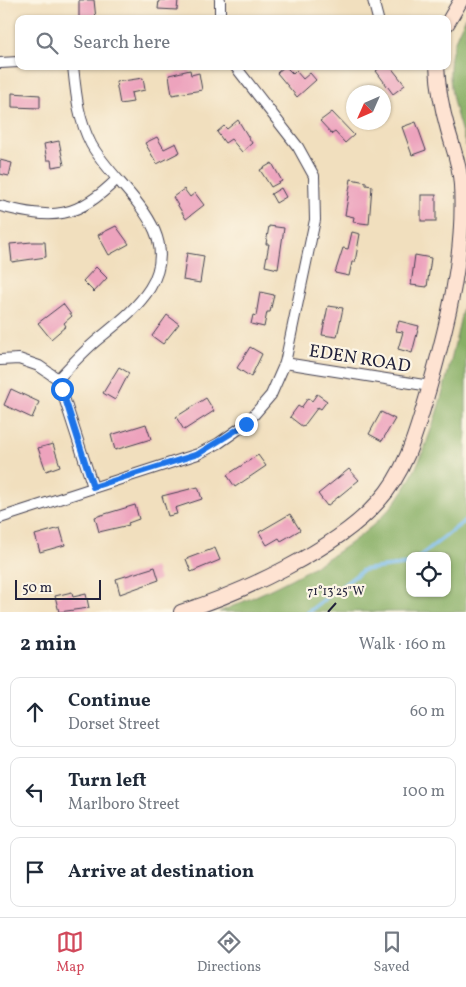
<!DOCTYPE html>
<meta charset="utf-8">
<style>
body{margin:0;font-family:Vollkorn,serif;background:#f6f6f7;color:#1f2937}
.controls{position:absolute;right:15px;bottom:15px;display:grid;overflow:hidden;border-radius:10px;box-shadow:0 1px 4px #0004}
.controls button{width:45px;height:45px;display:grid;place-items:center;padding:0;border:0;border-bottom:1px solid #e0e1e3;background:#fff;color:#1f2937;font:25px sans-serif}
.compass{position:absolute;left:346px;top:85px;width:45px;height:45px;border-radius:50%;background:#fff;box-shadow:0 1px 4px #0004;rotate:225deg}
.scale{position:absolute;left:15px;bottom:12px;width:86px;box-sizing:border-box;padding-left:5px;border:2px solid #22223b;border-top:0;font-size:14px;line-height:18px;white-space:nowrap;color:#22223b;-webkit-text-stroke:4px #fcf5e5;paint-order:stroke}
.stop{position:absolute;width:15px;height:15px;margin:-11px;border:4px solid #1a73e8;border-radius:50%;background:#fff}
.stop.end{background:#1a73e8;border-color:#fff;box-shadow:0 1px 5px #0008}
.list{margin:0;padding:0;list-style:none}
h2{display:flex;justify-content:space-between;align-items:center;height:65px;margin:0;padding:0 20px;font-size:21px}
h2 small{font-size:16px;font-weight:400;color:#747a83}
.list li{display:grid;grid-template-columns:32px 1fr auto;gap:15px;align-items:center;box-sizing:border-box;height:70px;margin:0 10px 10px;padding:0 10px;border:1px solid #e0e1e3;border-radius:10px}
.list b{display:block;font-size:19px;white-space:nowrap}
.list p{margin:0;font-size:16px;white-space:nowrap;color:#747a83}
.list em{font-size:16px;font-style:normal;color:#747a83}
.icon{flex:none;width:28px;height:28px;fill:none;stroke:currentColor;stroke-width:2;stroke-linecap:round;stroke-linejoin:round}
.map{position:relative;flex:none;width:466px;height:612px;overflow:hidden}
.search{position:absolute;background:#fff;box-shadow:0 1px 4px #0004;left:15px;right:15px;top:15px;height:55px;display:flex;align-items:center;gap:12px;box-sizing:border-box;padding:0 18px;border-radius:10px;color:#747a83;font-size:19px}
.sheet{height:305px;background:#fff}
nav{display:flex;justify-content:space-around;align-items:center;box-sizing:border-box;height:70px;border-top:1px solid #e0e1e3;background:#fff;font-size:14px;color:#747a83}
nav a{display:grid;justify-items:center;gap:2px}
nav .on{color:#d1495b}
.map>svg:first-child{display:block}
.forest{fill:#87af65;stroke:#546850;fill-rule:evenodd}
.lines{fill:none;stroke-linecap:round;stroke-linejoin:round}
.stream{stroke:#76baec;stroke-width:4}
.building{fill:#eda3bd}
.street-casing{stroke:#413e4f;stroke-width:12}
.secondary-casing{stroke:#413e4f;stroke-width:16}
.street{stroke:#fff;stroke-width:10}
.secondary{stroke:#fee3d2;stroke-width:14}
.route{stroke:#1a73e8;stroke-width:6}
.ticks{fill:none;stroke:#22223b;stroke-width:2}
.labels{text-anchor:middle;stroke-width:4.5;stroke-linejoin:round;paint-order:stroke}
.street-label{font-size:18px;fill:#22223b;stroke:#fcf5e5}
.ticks-label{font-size:12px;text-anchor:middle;fill:#22223b;stroke:#fcf5e5;stroke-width:4.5;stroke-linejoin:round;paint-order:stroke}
</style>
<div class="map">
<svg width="466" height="612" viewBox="0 0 466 612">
<rect width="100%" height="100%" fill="#fcf5e5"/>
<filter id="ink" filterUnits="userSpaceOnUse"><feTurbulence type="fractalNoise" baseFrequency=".02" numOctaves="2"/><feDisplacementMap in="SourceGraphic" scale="10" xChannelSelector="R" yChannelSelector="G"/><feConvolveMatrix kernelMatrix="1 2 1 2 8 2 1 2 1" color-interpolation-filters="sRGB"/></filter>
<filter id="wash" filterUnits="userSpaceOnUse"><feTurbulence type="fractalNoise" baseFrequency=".0096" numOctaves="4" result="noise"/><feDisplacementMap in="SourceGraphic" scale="20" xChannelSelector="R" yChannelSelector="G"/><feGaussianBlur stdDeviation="1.12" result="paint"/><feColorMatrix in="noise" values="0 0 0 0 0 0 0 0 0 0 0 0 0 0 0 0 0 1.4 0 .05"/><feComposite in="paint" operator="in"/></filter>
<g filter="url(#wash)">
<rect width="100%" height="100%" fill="#f1dfbe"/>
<g class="forest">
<path d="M466,17V146C451,97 439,63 466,17Z"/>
<path d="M466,292V612H219C277,588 358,550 397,500C434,450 453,353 466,292ZM410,556H447V593H410Z"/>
</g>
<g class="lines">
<g class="stream">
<path d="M420,556L466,520"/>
<path d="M308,612L363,570L410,564"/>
</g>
</g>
<g id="blocks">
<g class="building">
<path d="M79,0H94L96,19H79Z"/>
<path d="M159,0H178L177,10L158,9Z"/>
<path d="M285,66L293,74L296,71L303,79L310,73L316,80L297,97L277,73Z"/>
<path d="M382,66H390L405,85L393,94L376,71Z"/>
<path d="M190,70L191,75L199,73L202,90L172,95L169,75Z"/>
<path d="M143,78L145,90L131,93L133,102L120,104L116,82Z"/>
<path d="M12,93L40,95V108L12,107Z"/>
<path d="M332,112L354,135L345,143L335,132L332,134L320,121Z"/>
<path d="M238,120L252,143L242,152L231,139L225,143L217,132L224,126L227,129Z"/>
<path d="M416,122L426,150L412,155L402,127Z"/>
<path d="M157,137L164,149L176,143L180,152L157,164L145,143Z"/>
<path d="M59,141L64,165L52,167L51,160H47L44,144Z"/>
<path d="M0,160L12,163L9,176L0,174Z"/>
<path d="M272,163L282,181L271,187L260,170Z"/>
<path d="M351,179L366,182V185L372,186L369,224L353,222L354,217L345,215Z"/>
<path d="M281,188L286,197L276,203L271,194Z"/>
<path d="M184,189L190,197L195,193L204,205L186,219L173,197Z"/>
<rect x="421" y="195" width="15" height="26"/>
<path d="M116,226L129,244L109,255L98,235Z"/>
<path d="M269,226L284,228L278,269L265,266L269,244H266Z"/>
<path d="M352,232L360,234L355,262H352L349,276L335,273L343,248L348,249Z"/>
<path d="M32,242H45L46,257L12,262L10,244Z"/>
<path d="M187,253L204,256L200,283L183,280Z"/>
<path d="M415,255L431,258L427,287L411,285Z"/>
<path d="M96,267L107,278L94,292L83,281Z"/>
<path d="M260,292L274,295L270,312H267L264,327L251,324L253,315L256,316Z"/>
<path d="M63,304L72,316L64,323L66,326L51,339L38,323Z"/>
<path d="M328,306L343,308L337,337L322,335Z"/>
<path d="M167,315L179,324L163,344L152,336Z"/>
<path d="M399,321L419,326L412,353L398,349L403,332L396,331Z"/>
<path d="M250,347L262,354L251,377L237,368Z"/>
<path d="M119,367L129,373L115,400L103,393Z"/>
<path d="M11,389L39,402L32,418L4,405Z"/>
<path d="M317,394L327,401L321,409L318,407L303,427L290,417L298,406L301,408L308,398L312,401Z"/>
<path d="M206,398L214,411L184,430L176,417Z"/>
<path d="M381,412L395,419L382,441L369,434Z"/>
<path d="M146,424L151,439L115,450L111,435Z"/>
<path d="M53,444L60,466L46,471L38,448Z"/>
<path d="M258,455L266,466L235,487L227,475Z"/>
<path d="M349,469L359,480L327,506L318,494Z"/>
<path d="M198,487L202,499L175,508L177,514L168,516L162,496Z"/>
<path d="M135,505L139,519L128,523L129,525L99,532L95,517Z"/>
<path d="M290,514L300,530L281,541L279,538L267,545L259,532Z"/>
<path d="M60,528L65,545L40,552L35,535Z"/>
<path d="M215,548L220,560L191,572L186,559Z"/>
<path d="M155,567L159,580L120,594L116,579Z"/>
<path d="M72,592L73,597L86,594L89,608L59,612L55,596Z"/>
</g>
</g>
</g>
<g filter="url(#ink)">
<use href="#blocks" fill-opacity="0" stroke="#413e4f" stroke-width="1"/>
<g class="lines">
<defs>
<g id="street">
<path d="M220,0V19"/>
<path d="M373,0L378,19"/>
<path d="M0,63L19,62"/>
<path d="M0,206C53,220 77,219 117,179"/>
<path d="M0,360L19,359L39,366L58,379L93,487"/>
<path d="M285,363L430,386"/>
<path d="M58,379C70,366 82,353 96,341C115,325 136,310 150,288C186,229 115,188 91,144C78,119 76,94 73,66"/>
<path d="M0,518L198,454L219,443L246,424L271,395L285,363L315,220L314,176L298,147L235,66"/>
</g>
<g id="secondary">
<path d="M447,24L461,0"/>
<path d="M181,612C241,593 337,549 378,502C407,471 417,429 429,389C448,322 465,255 461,185C460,165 453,148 448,130C442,109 438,87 437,66"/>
</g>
</defs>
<use href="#street" class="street-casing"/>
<use href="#secondary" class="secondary-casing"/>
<use href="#street" class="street"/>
<use href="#secondary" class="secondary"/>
</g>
</g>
<g class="lines" filter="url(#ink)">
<path class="route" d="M62,389L93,487L198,454L246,424"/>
</g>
<path class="ticks" d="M328,612L336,603"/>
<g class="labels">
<g class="street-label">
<text transform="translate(360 358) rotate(9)" y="6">EDEN ROAD</text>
</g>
</g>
<g class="ticks-label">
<text x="336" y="595">71°13'25"W</text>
</g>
</svg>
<div class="controls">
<button><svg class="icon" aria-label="locate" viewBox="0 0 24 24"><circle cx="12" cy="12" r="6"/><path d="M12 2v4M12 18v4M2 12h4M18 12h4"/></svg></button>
</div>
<svg class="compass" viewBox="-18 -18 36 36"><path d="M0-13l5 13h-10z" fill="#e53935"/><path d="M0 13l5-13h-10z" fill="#747a83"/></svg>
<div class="scale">50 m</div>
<div class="stop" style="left:62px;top:389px"></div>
<div class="stop end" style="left:246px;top:424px"></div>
<div class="search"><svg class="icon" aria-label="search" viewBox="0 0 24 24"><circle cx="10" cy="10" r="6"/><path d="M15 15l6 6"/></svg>Search here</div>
</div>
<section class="sheet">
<h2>2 min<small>Walk · 160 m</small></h2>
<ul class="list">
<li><svg class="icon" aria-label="ahead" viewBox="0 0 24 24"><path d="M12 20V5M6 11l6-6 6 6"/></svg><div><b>Continue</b><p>Dorset Street</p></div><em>60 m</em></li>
<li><svg class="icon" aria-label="left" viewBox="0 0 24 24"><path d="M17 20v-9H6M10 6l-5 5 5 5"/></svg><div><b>Turn left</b><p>Marlboro Street</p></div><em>100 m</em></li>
<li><svg class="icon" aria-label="arrive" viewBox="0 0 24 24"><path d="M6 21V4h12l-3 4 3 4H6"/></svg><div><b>Arrive at destination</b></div></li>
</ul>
</section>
<nav>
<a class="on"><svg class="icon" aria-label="map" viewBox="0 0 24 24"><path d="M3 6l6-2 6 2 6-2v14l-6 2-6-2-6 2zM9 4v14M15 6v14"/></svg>Map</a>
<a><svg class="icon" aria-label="directions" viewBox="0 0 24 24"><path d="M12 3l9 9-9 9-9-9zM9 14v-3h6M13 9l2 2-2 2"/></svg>Directions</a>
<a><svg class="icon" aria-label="saved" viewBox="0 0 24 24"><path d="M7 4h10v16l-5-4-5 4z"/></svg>Saved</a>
</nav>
